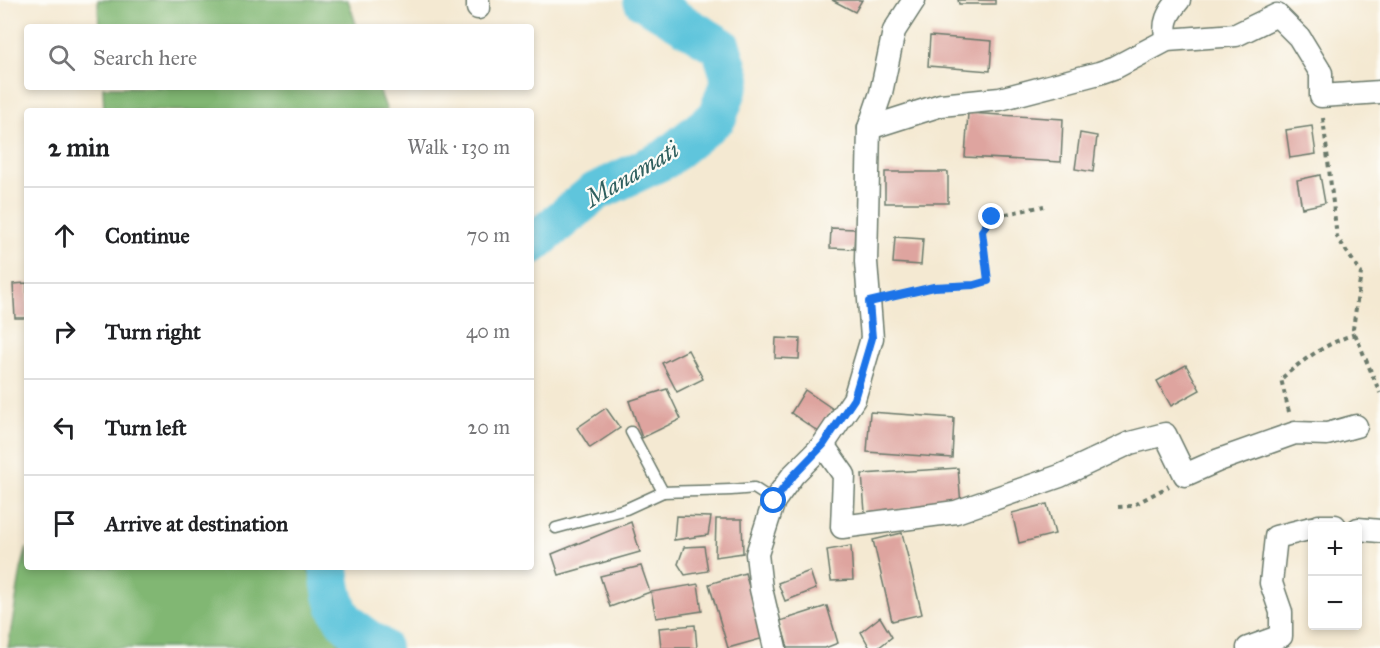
<!DOCTYPE html>
<meta charset="utf-8">
<style>
body{margin:0;font-family:"IM FELL Great Primer",serif;background:#f2f2f2;color:#202124}
.controls{position:absolute;right:18px;bottom:18px;display:grid;overflow:hidden;border-radius:6px;box-shadow:0 3px 9px #0003}
.controls button{width:54px;height:54px;display:grid;place-items:center;padding:0;border:0;border-bottom:2px solid #e0e0e0;background:#fff;color:#202124;font:30px sans-serif}
.stop{position:absolute;width:18px;height:18px;margin:-14px;border:4px solid #1a73e8;border-radius:50%;background:#fff}
.stop.end{background:#1a73e8;border-color:#fff;box-shadow:0 2px 6px #0008}
.list{margin:0;padding:0;list-style:none}
h2{display:flex;justify-content:space-between;align-items:center;height:78px;margin:0;padding:0 24px;font-size:26px}
h2 small{font-size:20px;font-weight:400;color:#757577}
.list li{display:grid;grid-template-columns:39px 1fr auto;gap:18px;align-items:center;box-sizing:border-box;height:96px;padding:0 24px;border-top:2px solid #e0e0e0}
.list b{display:block;font-size:22px;white-space:nowrap}
.list em{font-size:20px;font-style:normal;color:#757577}
.icon{flex:none;width:33px;height:33px;fill:none;stroke:currentColor;stroke-width:2;stroke-linecap:round;stroke-linejoin:round}
.map{position:relative;flex:none;width:1380px;height:648px;overflow:hidden}
.search{position:absolute;background:#fff;box-shadow:0 3px 9px #0003;left:24px;top:24px;width:510px;height:66px;display:flex;align-items:center;gap:15px;box-sizing:border-box;padding:0 21px;border-radius:6px;color:#757577;font-size:22px}
.panel{position:absolute;background:#fff;box-shadow:0 3px 9px #0003;left:24px;top:108px;width:510px;height:462px;border-radius:6px}
.map>svg:first-child{display:block}
.forest{fill:#81b773;stroke:#507a54;stroke-width:1.5}
.lines{fill:none;stroke-linecap:round;stroke-linejoin:round}
.river{stroke:#5fc5dc;stroke-width:40}
.building{fill:#dea49f}
.service-casing{stroke:#6a796b;stroke-width:13}
.minor-casing{stroke:#6a796b;stroke-width:25}
.path{stroke:#6a796b;stroke-width:4;stroke-dasharray:4.5 4.5;stroke-linecap:butt}
.service{stroke:#fff;stroke-width:10}
.minor{stroke:#fff;stroke-width:22}
.route{stroke:#1a73e8;stroke-width:8}
.labels{text-anchor:middle;stroke-width:4.5;stroke-linejoin:round;paint-order:stroke}
.water-label{font-size:24px;font-style:italic;fill:#2f5f5e;stroke:#fdfcf7}
</style>
<div class="map">
<svg width="1380" height="648" viewBox="0 0 1380 648">
<rect width="100%" height="100%" fill="#fdfcf7"/>
<filter id="ink" filterUnits="userSpaceOnUse"><feTurbulence type="fractalNoise" baseFrequency=".0167" numOctaves="2"/><feDisplacementMap in="SourceGraphic" scale="12" xChannelSelector="R" yChannelSelector="G"/><feConvolveMatrix kernelMatrix="1 2 1 2 8 2 1 2 1" color-interpolation-filters="sRGB"/></filter>
<filter id="wash" filterUnits="userSpaceOnUse"><feTurbulence type="fractalNoise" baseFrequency=".008" numOctaves="4" result="noise"/><feDisplacementMap in="SourceGraphic" scale="24" xChannelSelector="R" yChannelSelector="G"/><feGaussianBlur stdDeviation="1.35" result="paint"/><feColorMatrix in="noise" values="0 0 0 0 0 0 0 0 0 0 0 0 0 0 0 0 0 1.4 0 .05"/><feComposite in="paint" operator="in"/></filter>
<g filter="url(#wash)">
<rect width="100%" height="100%" fill="#f4e9d2"/>
<g class="forest">
<path d="M98,0H348L357,27H99Z"/>
<path d="M103,87H378L387,111H104Z"/>
<path d="M27,548V567H307L341,648H8L21,570Z"/>
</g>
<g class="lines">
<g class="river">
<path d="M531,245L595,192L665,159L717,117L731,79L721,47L643,0"/>
<path d="M329,567C333,615 342,623 381,648"/>
</g>
</g>
<g id="blocks">
<g class="building">
<path d="M832,0H862L855,12Z"/>
<path d="M958,0H995V4H959Z"/>
<path d="M930,36L992,41L990,71L928,66Z"/>
<path d="M968,113L1063,119L1061,162L965,157Z"/>
<path d="M1312,126L1316,154L1290,158L1286,130Z"/>
<path d="M1080,133L1097,136L1093,172L1075,169Z"/>
<rect x="885" y="172" width="63" height="31"/>
<path d="M1320,175L1325,203L1302,208L1297,180Z"/>
<path d="M831,228L855,229L854,249L830,248Z"/>
<path d="M895,237L923,239L921,265L893,263Z"/>
<path d="M27,283V318H15L13,284Z"/>
<path d="M776,338L800,339L799,359L775,358Z"/>
<path d="M688,350L703,379L677,392L662,363Z"/>
<path d="M1186,365L1200,390L1171,406L1157,381Z"/>
<path d="M667,389L681,419L642,438L629,401Z"/>
<path d="M805,390L833,409L819,432L791,413Z"/>
<path d="M606,408L620,428L590,448L577,428Z"/>
<path d="M870,412L954,418L952,458L867,452Z"/>
<path d="M958,468L961,505L865,512L862,474Z"/>
<path d="M1047,504L1055,534L1019,543L1012,513Z"/>
<path d="M676,516L711,517L708,535L674,540Z"/>
<path d="M716,519H742L743,553L715,557Z"/>
<path d="M631,522L640,552L559,575L552,554Z"/>
<path d="M902,533L922,614L892,621L873,540Z"/>
<path d="M704,546L708,571L685,575L678,564L684,547Z"/>
<path d="M851,546L853,580L831,581L827,550Z"/>
<path d="M641,566L650,592L610,607L600,576Z"/>
<path d="M810,571L816,589L785,601L778,583Z"/>
<path d="M745,573L764,638L728,648L709,584Z"/>
<path d="M698,584L702,611L656,618L651,592Z"/>
<path d="M827,606L838,643L825,648H788L780,621Z"/>
<path d="M880,617L892,637L878,648H870L861,632Z"/>
<path d="M695,625L697,648H661L659,628Z"/>
</g>
</g>
</g>
<g filter="url(#ink)">
<use href="#blocks" fill-opacity="0" stroke="#6a796b" stroke-width="1.5"/>
<g class="lines">
<defs>
<g id="service">
<path d="M631,432L663,492C693,490 723,492 754,488L774,501"/>
<path d="M556,528L626,509L663,492"/>
</g>
<g id="minor">
<path d="M478,8V0"/>
<path d="M1167,40C1162,23 1168,13 1179,0"/>
<path d="M869,128L941,105L1000,99L1099,73L1116,67L1167,40L1236,35L1277,15L1299,37L1321,73V96L1380,92"/>
<path d="M823,445L844,475L842,527L956,512L1060,476L1130,443L1165,434L1185,475L1219,460L1295,433L1327,434L1356,426"/>
<path d="M1319,526H1335"/>
<path d="M1358,529L1380,531"/>
<path d="M775,648L761,589L757,554L774,501L793,475L823,445L854,399L872,338L866,262L869,128L881,93L894,31L914,0"/>
<path d="M1248,648L1281,636V612L1271,583L1276,537L1312,528"/>
</g>
</defs>
<use href="#service" class="service-casing"/>
<use href="#minor" class="minor-casing"/>
<g class="path">
<path d="M1323,118L1337,237L1361,273L1353,329L1380,393"/>
<path d="M891,297L934,287L974,285L988,281L982,231L992,217L1044,206"/>
<path d="M1289,412L1281,379C1302,360 1330,341 1356,334"/>
<path d="M1118,507L1132,506L1169,486"/>
</g>
<use href="#service" class="service"/>
<use href="#minor" class="minor"/>
</g>
</g>
<g class="lines" filter="url(#ink)">
<path class="route" d="M774,501L793,476L823,445L854,399L872,338L869,302L934,287L974,285L988,281L982,231L992,217"/>
</g>
<g class="labels">
<g class="water-label">
<text transform="translate(632 174) rotate(-31)" y="8">Manamati</text>
</g>
</g>
</svg>
<div class="controls">
<button>+</button>
<button>−</button>
</div>
<div class="stop" style="left:774px;top:501px"></div>
<div class="stop end" style="left:992px;top:217px"></div>
<div class="search"><svg class="icon" aria-label="search" viewBox="0 0 24 24"><circle cx="10" cy="10" r="6"/><path d="M15 15l6 6"/></svg>Search here</div>
<section class="panel">
<h2>2 min<small>Walk · 130 m</small></h2>
<ul class="list">
<li><svg class="icon" aria-label="ahead" viewBox="0 0 24 24"><path d="M12 20V5M6 11l6-6 6 6"/></svg><div><b>Continue</b></div><em>70 m</em></li>
<li><svg class="icon" aria-label="right" viewBox="0 0 24 24"><path d="M7 20v-9h11M14 6l5 5-5 5"/></svg><div><b>Turn right</b></div><em>40 m</em></li>
<li><svg class="icon" aria-label="left" viewBox="0 0 24 24"><path d="M17 20v-9H6M10 6l-5 5 5 5"/></svg><div><b>Turn left</b></div><em>20 m</em></li>
<li><svg class="icon" aria-label="arrive" viewBox="0 0 24 24"><path d="M6 21V4h12l-3 4 3 4H6"/></svg><div><b>Arrive at destination</b></div></li>
</ul>
</section>
</div>
